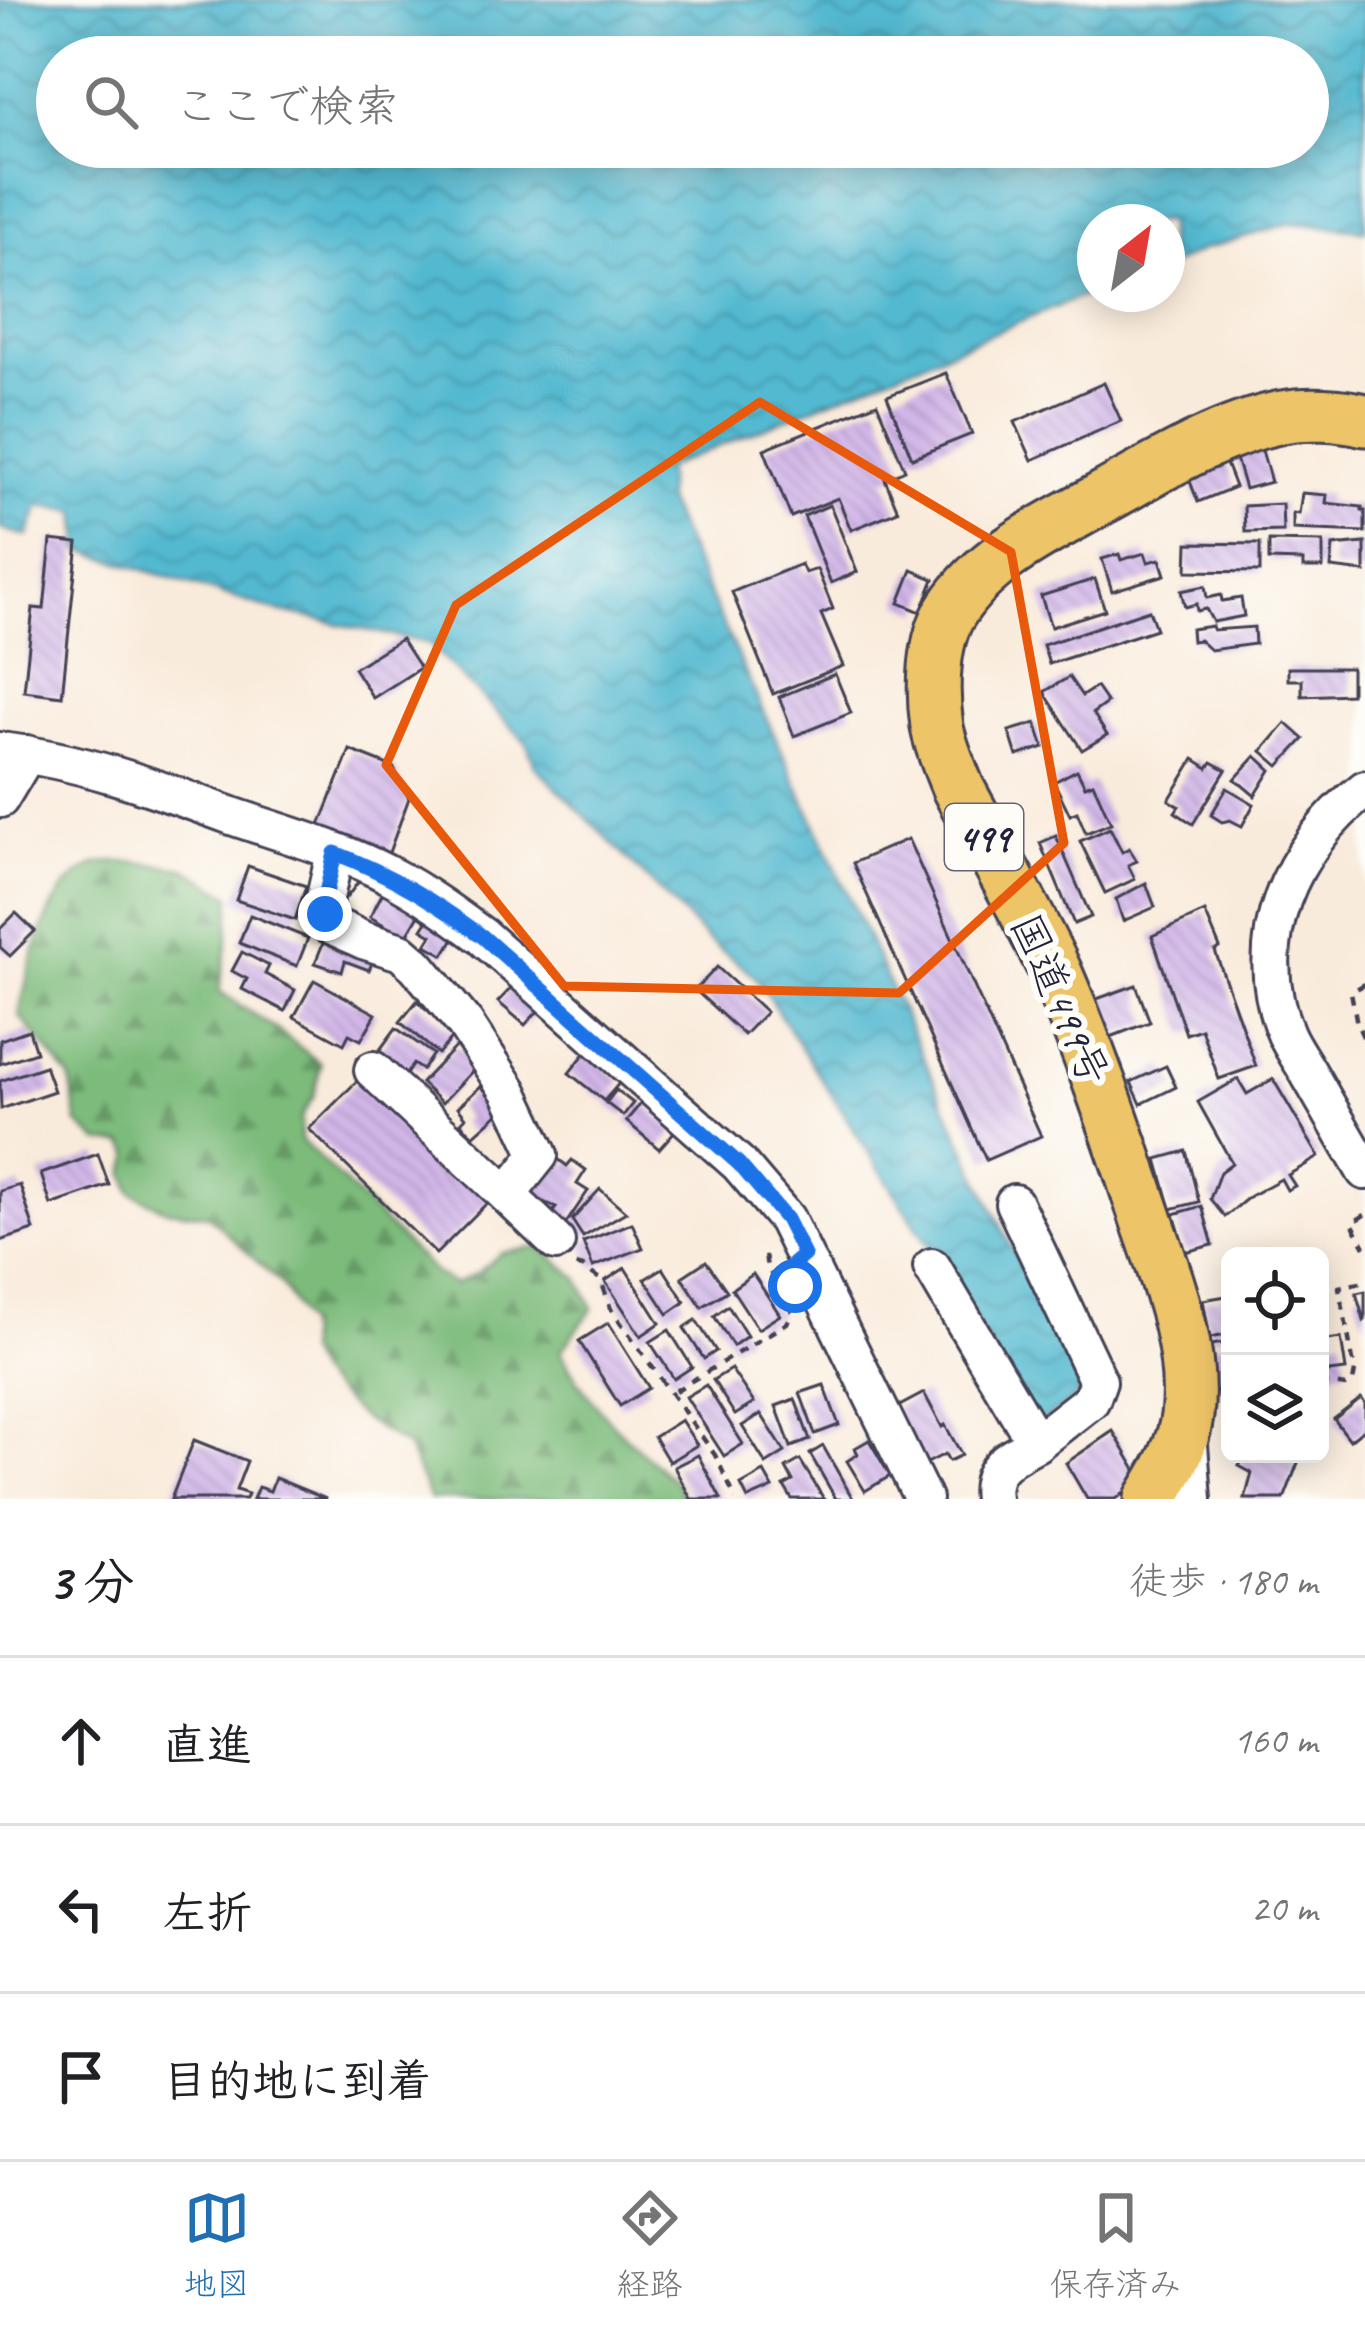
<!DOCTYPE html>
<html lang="ja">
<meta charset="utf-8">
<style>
body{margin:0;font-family:Caveat,"Klee One",sans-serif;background:#f6f6f6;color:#202124}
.controls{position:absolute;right:36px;bottom:36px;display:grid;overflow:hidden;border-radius:18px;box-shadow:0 6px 30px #0003}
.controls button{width:108px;height:108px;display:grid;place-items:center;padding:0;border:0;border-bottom:3px solid #e0e0e0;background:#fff;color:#202124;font:60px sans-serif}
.compass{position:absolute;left:1077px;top:204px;width:108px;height:108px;border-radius:50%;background:#fff;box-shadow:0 6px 30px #0003;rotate:31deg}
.stop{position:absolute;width:36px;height:36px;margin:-27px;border:9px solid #1a73e8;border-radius:50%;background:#fff}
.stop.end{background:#1a73e8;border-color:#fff;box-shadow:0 3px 12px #0008}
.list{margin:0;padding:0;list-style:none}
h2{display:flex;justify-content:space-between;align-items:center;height:156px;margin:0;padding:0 48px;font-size:51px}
h2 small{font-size:39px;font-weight:400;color:#757577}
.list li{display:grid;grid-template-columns:78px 1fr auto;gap:36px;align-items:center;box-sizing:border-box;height:168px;padding:0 48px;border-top:3px solid #e0e0e0}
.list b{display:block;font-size:45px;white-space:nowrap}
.list em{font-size:39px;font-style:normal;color:#757577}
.icon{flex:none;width:66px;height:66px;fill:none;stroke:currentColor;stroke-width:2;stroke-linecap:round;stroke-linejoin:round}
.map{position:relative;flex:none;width:1365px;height:1499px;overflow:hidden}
.search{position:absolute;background:#fff;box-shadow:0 6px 30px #0003;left:36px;right:36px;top:36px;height:132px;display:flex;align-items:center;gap:30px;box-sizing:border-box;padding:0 42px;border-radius:66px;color:#757577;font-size:45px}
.sheet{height:660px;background:#fff}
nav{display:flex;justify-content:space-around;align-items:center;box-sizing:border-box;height:168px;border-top:3px solid #e0e0e0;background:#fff;font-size:33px;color:#757577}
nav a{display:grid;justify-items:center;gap:6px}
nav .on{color:#1f6fb2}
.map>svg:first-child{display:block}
.forest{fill:url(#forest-firs);stroke:#4f6e5a;stroke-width:3}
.water{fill:url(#water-waves);stroke:#3a6e86;stroke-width:3;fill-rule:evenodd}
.building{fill:url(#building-back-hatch)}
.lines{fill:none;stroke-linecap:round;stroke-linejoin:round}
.minor-casing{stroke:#424053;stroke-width:42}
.highway-casing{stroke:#424053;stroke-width:57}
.path{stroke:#424053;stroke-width:4.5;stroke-dasharray:9 9;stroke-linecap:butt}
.minor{stroke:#fff;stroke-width:36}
.highway{stroke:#eec469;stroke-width:51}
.route{stroke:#1a73e8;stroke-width:15}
.marked{fill:none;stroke:#e8590c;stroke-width:9;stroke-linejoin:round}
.labels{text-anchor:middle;stroke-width:12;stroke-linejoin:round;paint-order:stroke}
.shield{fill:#fdfcf7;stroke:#646373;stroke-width:3}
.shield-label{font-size:39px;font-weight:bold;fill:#22223b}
.street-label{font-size:42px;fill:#22223b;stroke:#fdfcf7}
</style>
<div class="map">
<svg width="1365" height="1499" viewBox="0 0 1365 1499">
<defs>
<pattern id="forest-firs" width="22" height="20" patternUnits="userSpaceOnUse" patternTransform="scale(3)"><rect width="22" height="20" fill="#7cbb7a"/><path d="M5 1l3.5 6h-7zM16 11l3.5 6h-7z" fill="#659865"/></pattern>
<pattern id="water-waves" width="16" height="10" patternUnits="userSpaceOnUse" patternTransform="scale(3)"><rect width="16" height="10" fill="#52b9d0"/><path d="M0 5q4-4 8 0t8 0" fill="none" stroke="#4496aa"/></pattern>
<pattern id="building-back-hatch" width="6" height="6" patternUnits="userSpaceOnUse" patternTransform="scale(3)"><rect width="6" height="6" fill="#d1b6e8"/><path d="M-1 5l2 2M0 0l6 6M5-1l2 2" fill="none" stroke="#b39cc8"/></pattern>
</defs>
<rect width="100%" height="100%" fill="#fdfcf7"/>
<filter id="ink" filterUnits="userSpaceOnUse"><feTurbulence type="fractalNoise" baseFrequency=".00833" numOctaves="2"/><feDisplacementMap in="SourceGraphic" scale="24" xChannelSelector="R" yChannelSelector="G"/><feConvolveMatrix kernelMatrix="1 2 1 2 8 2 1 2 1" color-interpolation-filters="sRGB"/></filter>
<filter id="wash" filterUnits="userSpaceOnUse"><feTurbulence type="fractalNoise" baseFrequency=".004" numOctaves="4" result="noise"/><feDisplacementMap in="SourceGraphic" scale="48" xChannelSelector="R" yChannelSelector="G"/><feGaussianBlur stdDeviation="2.7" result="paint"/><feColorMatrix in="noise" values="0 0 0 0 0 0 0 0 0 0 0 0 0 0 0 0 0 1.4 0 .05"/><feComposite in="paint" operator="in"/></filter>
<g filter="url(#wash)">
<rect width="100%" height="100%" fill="#f9ebdb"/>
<path class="forest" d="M135,862L185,868L231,896L228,941L219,991L284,1035L321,1064L314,1096L301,1117V1140L435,1273L454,1284L479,1272L501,1253L540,1247L578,1278L593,1308L561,1351C587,1407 633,1443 677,1484L683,1499H430L407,1447L358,1415L316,1374L306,1352L305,1325L283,1286L208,1215L167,1210L132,1193L125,1174L131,1155L125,1144L99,1142L78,1124L70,1078L19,1015C30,966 44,885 97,864C107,860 124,863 135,862Z"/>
<path class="water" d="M0,0H1365V230L1291,223L1204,249L1167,267V222H1095V291L666,468V501L1009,1243L1085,1391L1037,1425L947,1274L755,976L708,940L535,766L527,743L428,643L273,610L81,550L77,511L39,506L28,536L0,529ZM57,57H1308V147H57Z"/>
<g id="blocks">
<g class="building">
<path d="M946,373L972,434L912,458L887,396Z"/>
<path d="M1104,383L1121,421L1032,460L1015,422Z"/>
<path d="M877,403L905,470L885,479L898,511L851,530L838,498L791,517L764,449Z"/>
<path d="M1261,447L1271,482L1245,489L1235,455Z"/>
<path d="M1225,461L1235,487L1198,502L1188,476Z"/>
<path d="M1302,493L1327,495L1326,503L1362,507V511H1365V532L1293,529V513L1299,514Z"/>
<path d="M1282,504L1283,531L1245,532L1244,506Z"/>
<path d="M830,505L857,572L831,583L804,516Z"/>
<path d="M51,540L78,543L62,696L24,691L33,608L44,609Z"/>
<path d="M1269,541L1323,542V568H1303V561L1269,560Z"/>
<path d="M1188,543L1260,544V572L1187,571Z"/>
<path d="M1365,543V572L1331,568L1333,546Z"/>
<path d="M1145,553L1148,562L1160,559L1165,575L1112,591L1102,559L1119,554L1121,560Z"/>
<path d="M801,564L805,573L817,569L833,609L821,614L843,666L773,694L732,592Z"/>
<path d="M912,570L934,579L921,612L899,603Z"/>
<path d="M1095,579L1105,610L1051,627L1041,596Z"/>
<path d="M1205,586L1207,598L1221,595L1222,601L1241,598L1244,616L1213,622L1206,609L1197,611L1196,604L1185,607L1181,591Z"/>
<path d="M1149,610L1156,629L1049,664L1043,645Z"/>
<path d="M1212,626L1213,630L1254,627L1255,644L1210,650L1199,640L1192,641L1191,629Z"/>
<path d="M401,639L420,668L373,698L354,668Z"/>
<path d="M1288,668H1351V694L1302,696V680H1288Z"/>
<path d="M835,674L851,713L794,736L779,697Z"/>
<path d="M1069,677L1082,696L1096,687L1107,703L1093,713L1107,735L1082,750L1044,692Z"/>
<path d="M1036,723L1044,747L1017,756L1009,731Z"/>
<path d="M1286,723L1304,739L1279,766L1262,751Z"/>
<path d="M350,750L393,767L409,798L388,855L319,828Z"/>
<path d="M1256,756L1271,770L1255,796L1235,779Z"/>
<path d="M1194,759L1208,768L1212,762L1226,770L1193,824L1175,812L1179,806L1169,800Z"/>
<path d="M1077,770L1085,786L1093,783L1111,823L1086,833L1077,812L1070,815L1054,782Z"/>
<path d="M1227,788L1254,804L1242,826L1230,820L1222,822L1211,815Z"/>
<path d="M1110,828L1122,852L1129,848L1137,861L1128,865L1135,879L1105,893L1080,841Z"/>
<path d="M1056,836L1091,917L1074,924L1040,843Z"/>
<path d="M908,839L1041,1136L986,1160L853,863Z"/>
<path d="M248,866L306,886L295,920L236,900Z"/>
<path d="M351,873L360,880L347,897L338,890Z"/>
<path d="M1146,883L1155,907L1123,921L1116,899Z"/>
<path d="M383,892L420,913L406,937L370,917Z"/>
<path d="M1205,912L1220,948L1215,951L1256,1066L1219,1079L1201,1029L1186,1034L1152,936Z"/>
<path d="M16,913L35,931L10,956L0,947V929Z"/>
<path d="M250,915L308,938L297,966L239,943Z"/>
<path d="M429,918L456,935L444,955L426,945L432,935L422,929Z"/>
<path d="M324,941L373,960L369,970L345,961L342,972L315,963Z"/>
<path d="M242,952L269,966L265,974L295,990L285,1011L242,989L247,979L232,971Z"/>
<path d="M717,967L766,1012L744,1035L695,990Z"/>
<path d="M314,980L376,1014L361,1040L349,1034L344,1044L294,1017Z"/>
<path d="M1136,985L1150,1022L1108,1038L1094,1000Z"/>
<path d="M512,987L538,1011L525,1025L498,1002Z"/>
<path d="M417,1001L455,1034L438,1054L400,1022Z"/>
<path d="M396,1028L433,1054L422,1070L413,1064L404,1077L376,1055Z"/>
<path d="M29,1030L36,1052L0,1064V1040Z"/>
<path d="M456,1046L477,1066L442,1103L421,1083Z"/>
<path d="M586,1052L621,1081L604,1101L569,1073Z"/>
<path d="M45,1066L54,1091L1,1109L0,1081Z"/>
<path d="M1166,1066L1176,1087L1141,1104L1131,1082Z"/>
<path d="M363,1075L490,1200L436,1254L309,1129Z"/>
<path d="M1238,1079L1247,1094L1273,1079L1319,1157L1288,1175L1295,1186L1287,1190L1281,1179L1250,1196L1225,1217L1210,1199L1220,1172L1232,1163L1198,1102Z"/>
<path d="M481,1086L502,1110L473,1136L461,1122L466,1117L458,1107Z"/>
<path d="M616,1090L633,1103L623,1116L606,1103Z"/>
<path d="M642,1102L675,1131L659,1149L626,1121Z"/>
<path d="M1186,1151L1199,1202L1171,1209L1157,1159Z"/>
<path d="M98,1154L109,1185L51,1205L41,1174Z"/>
<path d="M554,1156L567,1166L572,1160L586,1170L577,1184L588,1191L565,1225L550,1215L556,1208L525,1193Z"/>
<path d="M20,1185L34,1230L0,1241V1191Z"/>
<path d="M600,1189L626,1212L583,1237L572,1220Z"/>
<path d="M1202,1206L1213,1245L1185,1252L1174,1214Z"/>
<path d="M632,1223L643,1248L593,1267L583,1242Z"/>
<path d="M706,1261L727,1291L702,1307L682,1277Z"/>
<path d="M625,1268L660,1323L641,1336L605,1281Z"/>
<path d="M663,1268L685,1302L668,1314L645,1279Z"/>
<path d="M753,1274L780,1315L758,1329L732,1289Z"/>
<path d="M1365,1291V1320L1364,1321L1356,1293Z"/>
<path d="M1226,1296L1230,1334L1210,1338L1203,1300Z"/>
<path d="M728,1306L747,1336L733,1346L714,1316Z"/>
<path d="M696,1320L716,1351L704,1359L684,1328Z"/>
<path d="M608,1323L649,1388L620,1406L579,1341Z"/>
<path d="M669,1330L692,1367L674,1379L650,1342Z"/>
<path d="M1341,1338L1346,1370L1320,1373V1341Z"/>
<path d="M1230,1342V1388L1212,1393L1211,1345Z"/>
<path d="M731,1369L754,1403L735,1415L713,1380Z"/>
<path d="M706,1385L743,1444L724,1456L686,1397Z"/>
<path d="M824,1385L839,1425L815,1434L800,1393Z"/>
<path d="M924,1393L942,1427L945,1425L962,1455L949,1461L945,1454L923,1465L894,1409Z"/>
<path d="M1361,1398L1365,1403V1428L1350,1440L1334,1419Z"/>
<path d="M795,1399L810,1440L791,1447L776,1406Z"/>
<path d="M761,1414L785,1452L766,1464L742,1426Z"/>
<path d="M681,1420L697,1445L669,1462L654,1437Z"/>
<path d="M1113,1431L1142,1480L1116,1499H1087L1066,1463Z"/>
<path d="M194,1440L247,1461L236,1490L248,1494L246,1499H171Z"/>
<path d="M869,1440L890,1476L865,1491L847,1461L858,1454L855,1448Z"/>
<path d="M823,1446L853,1499H836L810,1454Z"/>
<path d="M1246,1454H1298L1299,1460L1284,1499H1245L1252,1473L1239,1466Z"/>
<path d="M698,1455L721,1499H691L674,1467Z"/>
<path d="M800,1460L824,1499H792L784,1486L793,1481L786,1468Z"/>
<path d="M764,1472L773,1488L748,1499L741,1485Z"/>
<path d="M275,1478L326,1499H253L258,1487L270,1491Z"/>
</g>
</g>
</g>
<g filter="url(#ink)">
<use href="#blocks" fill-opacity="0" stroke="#424053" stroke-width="3"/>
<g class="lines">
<defs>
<g id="minor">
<path d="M0,751C81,760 156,788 232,816C284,834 340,849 389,875C422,892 452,914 482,936L739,1164L786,1219L923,1499"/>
<path d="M1365,789C1290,847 1247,942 1286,1034C1292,1048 1302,1061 1309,1074C1328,1107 1346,1139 1365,1171"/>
<path d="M0,799L27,754"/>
<path d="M335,853L324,902L329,924L363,940L401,952L417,966L465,1024L509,1091L539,1155L507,1195L556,1242"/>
<path d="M373,1070L507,1195"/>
<path d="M1014,1203L1098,1381L1091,1400L1036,1443"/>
<path d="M932,1267L1036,1443C1011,1457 987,1466 992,1499"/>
<path d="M1188,1431L1193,1499"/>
</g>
<path id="highway" d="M1151,1499C1167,1473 1183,1447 1187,1416C1195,1351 1168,1282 1147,1221C1119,1138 1091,1054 1056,973C1027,910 990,849 958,788C950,768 941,748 937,727C932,692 932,640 952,610C987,555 1052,527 1106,496C1162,465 1219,430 1282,417C1308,412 1340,414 1365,420"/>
</defs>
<use href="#minor" class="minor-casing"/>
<use href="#highway" class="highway-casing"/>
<g class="path">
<path d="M1365,984L1351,992L1357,1024L1365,1041"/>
<path d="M1365,1215L1352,1223L1365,1247"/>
<path d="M576,1265L583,1267L601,1280L611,1309L715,1455L736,1499"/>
<path d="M1320,1382L1346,1386L1353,1382L1355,1371L1339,1287L1365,1282"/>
<path d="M675,1391L787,1323L793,1312L767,1267L765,1255H768"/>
</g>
<use href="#minor" class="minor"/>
<use href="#highway" class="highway"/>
</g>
</g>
<g class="lines" filter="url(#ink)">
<path class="route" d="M325,914L324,902L335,853C392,875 432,900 482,936L739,1164L786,1219L804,1255L793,1264L795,1286"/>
</g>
<path class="marked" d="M760,402L1011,552L1064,843L899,993L564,986L386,765L456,605Z"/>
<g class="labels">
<rect class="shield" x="945" y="804" width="78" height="66" rx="9"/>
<g class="shield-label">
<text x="984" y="851">499</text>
</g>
<g class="street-label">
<text transform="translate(1061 999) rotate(66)" y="15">国道499号</text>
</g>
</g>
</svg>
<div class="controls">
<button><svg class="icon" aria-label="locate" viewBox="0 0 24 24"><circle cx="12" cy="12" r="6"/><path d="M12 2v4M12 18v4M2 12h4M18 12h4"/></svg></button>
<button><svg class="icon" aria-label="layers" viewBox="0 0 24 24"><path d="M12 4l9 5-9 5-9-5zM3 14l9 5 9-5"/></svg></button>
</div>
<svg class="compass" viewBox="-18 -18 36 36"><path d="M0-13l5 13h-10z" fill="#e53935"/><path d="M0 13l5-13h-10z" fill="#757577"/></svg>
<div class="stop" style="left:795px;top:1286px"></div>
<div class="stop end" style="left:325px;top:914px"></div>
<div class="search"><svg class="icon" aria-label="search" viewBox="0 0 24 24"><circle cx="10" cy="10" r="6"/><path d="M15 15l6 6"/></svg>ここで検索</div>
</div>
<section class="sheet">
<h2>3 分<small>徒歩 · 180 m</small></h2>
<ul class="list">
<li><svg class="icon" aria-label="ahead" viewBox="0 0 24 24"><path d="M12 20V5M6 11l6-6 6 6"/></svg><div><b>直進</b></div><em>160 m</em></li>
<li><svg class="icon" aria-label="left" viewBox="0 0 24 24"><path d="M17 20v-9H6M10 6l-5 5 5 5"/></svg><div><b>左折</b></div><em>20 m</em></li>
<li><svg class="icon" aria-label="arrive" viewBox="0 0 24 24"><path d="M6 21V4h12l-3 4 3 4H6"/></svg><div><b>目的地に到着</b></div></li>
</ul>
</section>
<nav>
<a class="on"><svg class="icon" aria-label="map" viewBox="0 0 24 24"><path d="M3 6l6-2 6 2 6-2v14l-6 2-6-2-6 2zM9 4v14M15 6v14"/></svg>地図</a>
<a><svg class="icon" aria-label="directions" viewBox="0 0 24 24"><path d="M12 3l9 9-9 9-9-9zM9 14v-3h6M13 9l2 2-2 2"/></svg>経路</a>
<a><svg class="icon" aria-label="saved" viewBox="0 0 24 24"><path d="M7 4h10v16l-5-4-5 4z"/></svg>保存済み</a>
</nav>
